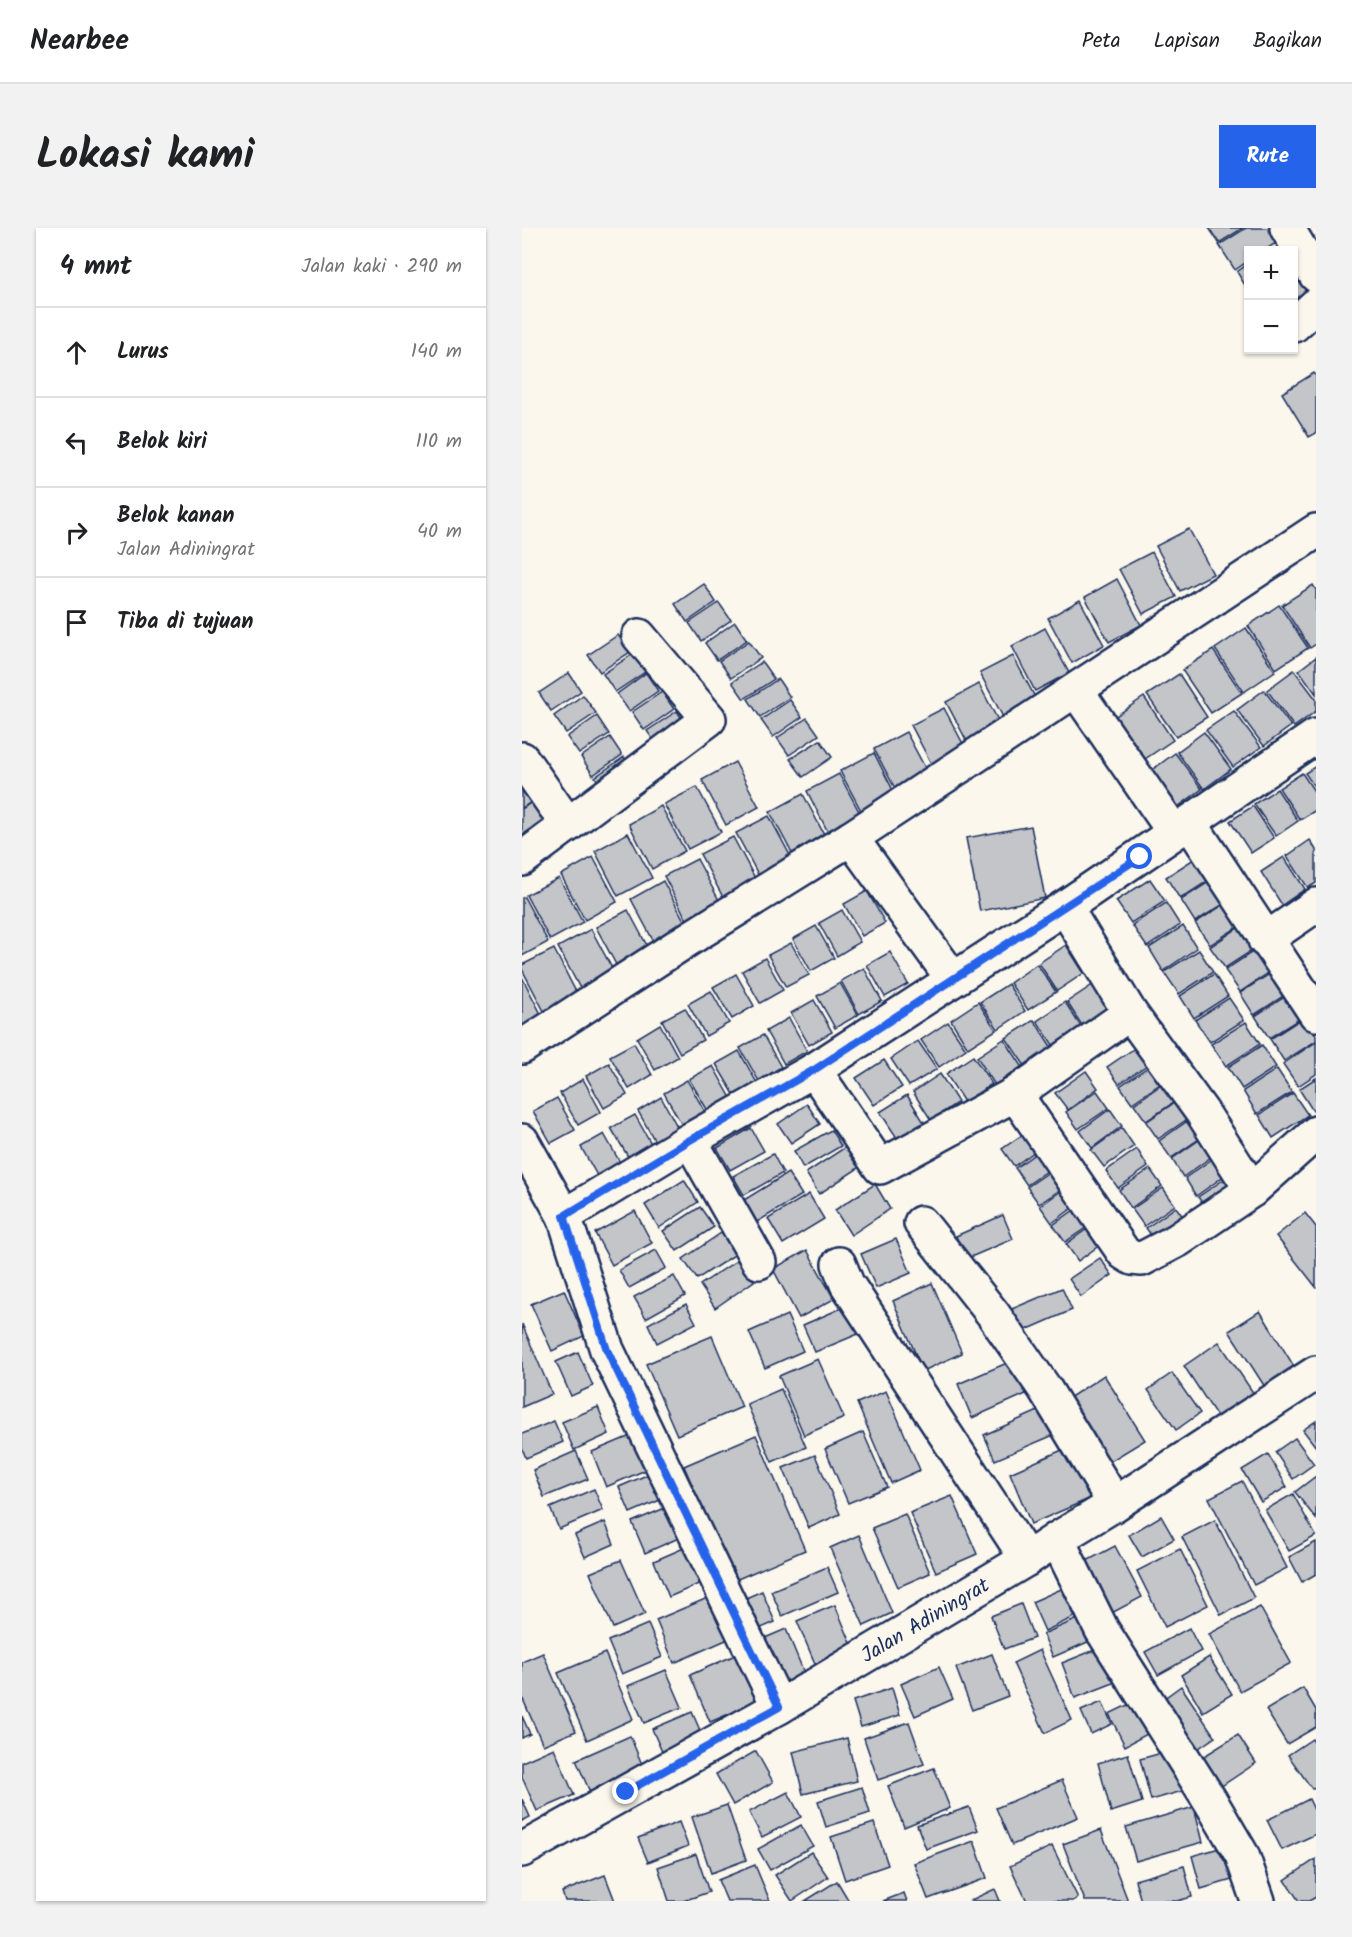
<!DOCTYPE html>
<html lang="id">
<meta charset="utf-8">
<style>
body{margin:0;font-family:Kalam,sans-serif;background:#f2f2f2;color:#202124}
.controls{position:absolute;right:18px;top:18px;display:grid;overflow:hidden;border-radius:0px;box-shadow:0 2px 4px #0004}
.controls button{width:54px;height:54px;display:grid;place-items:center;padding:0;border:0;border-bottom:2px solid #e0e0e0;background:#fff;color:#202124;font:30px sans-serif}
.stop{position:absolute;width:18px;height:18px;margin:-14px;border:4px solid #2563eb;border-radius:50%;background:#fff}
.stop.end{background:#2563eb;border-color:#fff;box-shadow:0 2px 6px #0008}
.list{margin:0;padding:0;list-style:none}
h2{display:flex;justify-content:space-between;align-items:center;height:78px;margin:0;padding:0 24px;font-size:26px}
h2 small{font-size:20px;font-weight:400;color:#757577}
.list li{display:grid;grid-template-columns:39px 1fr auto;gap:18px;align-items:center;box-sizing:border-box;height:90px;padding:0 24px;border-top:2px solid #e0e0e0}
.list b{display:block;font-size:22px;white-space:nowrap}
.list p{margin:0;font-size:20px;white-space:nowrap;color:#757577}
.list em{font-size:20px;font-style:normal;color:#757577}
.icon{flex:none;width:33px;height:33px;fill:none;stroke:currentColor;stroke-width:2;stroke-linecap:round;stroke-linejoin:round}
.map{position:relative;flex:none;width:794px;height:1673px;overflow:hidden;border-radius:0px}
header{display:flex;align-items:center;gap:36px;box-sizing:border-box;height:84px;padding:0 30px;background:#fff;border-bottom:2px solid #e0e0e0}
header strong{font-size:28px}
nav{display:flex;gap:33px;margin-inline-start:auto;font-size:21px}
.intro{display:flex;align-items:center;justify-content:space-between;box-sizing:border-box;height:144px;padding:0 36px}
h1{margin:0;font-size:42px}
.button{padding:15px 27px;border-radius:0px;background:#2563eb;color:#fff;font-size:21px;font-weight:700}
main{display:flex;gap:36px;padding:0 36px}
aside{flex:1;background:#fff;border-radius:0px;box-shadow:0 2px 4px #0004}
.map>svg:first-child{display:block}
.building{fill:#c3c5c9;stroke:#1b2f5e;stroke-width:1.5}
.lines{fill:none;stroke-linecap:round;stroke-linejoin:round}
.minor-casing{stroke:#1b2f5e;stroke-width:38}
.minor{stroke:#fbf7ec;stroke-width:33}
.route{stroke:#2563eb;stroke-width:8}
.labels{text-anchor:middle;stroke-width:4.5;stroke-linejoin:round;paint-order:stroke}
.street-label{font-size:21px;fill:#1b2f5e;stroke:#fbf7ec}
</style>
<header>
<strong>Nearbee</strong>
<nav><a>Peta</a><a>Lapisan</a><a>Bagikan</a></nav>
</header>
<div class="intro"><h1>Lokasi kami</h1><a class="button">Rute</a></div>
<main>
<aside>
<h2>4 mnt<small>Jalan kaki · 290 m</small></h2>
<ul class="list">
<li><svg class="icon" aria-label="ahead" viewBox="0 0 24 24"><path d="M12 20V5M6 11l6-6 6 6"/></svg><div><b>Lurus</b></div><em>140 m</em></li>
<li><svg class="icon" aria-label="left" viewBox="0 0 24 24"><path d="M17 20v-9H6M10 6l-5 5 5 5"/></svg><div><b>Belok kiri</b></div><em>110 m</em></li>
<li><svg class="icon" aria-label="right" viewBox="0 0 24 24"><path d="M7 20v-9h11M14 6l5 5-5 5"/></svg><div><b>Belok kanan</b><p>Jalan Adiningrat</p></div><em>40 m</em></li>
<li><svg class="icon" aria-label="arrive" viewBox="0 0 24 24"><path d="M6 21V4h12l-3 4 3 4H6"/></svg><div><b>Tiba di tujuan</b></div></li>
</ul>
</aside>
<div class="map">
<svg width="794" height="1673" viewBox="0 0 794 1673">
<rect width="100%" height="100%" fill="#fbf7ec"/>
<filter id="ink" filterUnits="userSpaceOnUse"><feTurbulence type="fractalNoise" baseFrequency=".0167" numOctaves="2"/><feDisplacementMap in="SourceGraphic" scale="12" xChannelSelector="R" yChannelSelector="G"/><feConvolveMatrix kernelMatrix="1 2 1 2 8 2 1 2 1" color-interpolation-filters="sRGB"/></filter>
<g filter="url(#ink)">
<g class="building">
<path d="M687,0H721L697,15Z"/>
<path d="M724,0H756L762,10L743,22H726V33L713,42L697,17Z"/>
<path d="M726,36V62L715,44Z"/>
<path d="M780,38L794,59L772,78V43Z"/>
<path d="M792,145L794,148V205L787,209L760,165Z"/>
<path d="M667,301L691,346L658,363L634,318Z"/>
<path d="M630,324L654,369L621,386L597,341Z"/>
<path d="M595,351L619,397L587,414L563,369Z"/>
<path d="M182,356L194,374L165,394L153,376Z"/>
<path d="M791,357L794,362V416L788,420L760,377Z"/>
<path d="M558,372L582,417L550,435L526,390Z"/>
<path d="M197,375L209,392L179,413L167,395Z"/>
<path d="M757,377L786,420L754,441L726,398Z"/>
<path d="M213,394L225,412L195,432L183,415Z"/>
<path d="M523,400L547,445L513,463L490,418Z"/>
<path d="M724,400L753,443L722,464L693,421Z"/>
<path d="M96,407L108,424L78,444L66,427Z"/>
<path d="M227,413L239,430L209,450L197,433Z"/>
<path d="M691,422L720,465L689,485L660,442Z"/>
<path d="M111,426L123,444L93,464L81,446Z"/>
<path d="M491,428L515,473L482,491L458,445Z"/>
<path d="M794,429V466L777,442Z"/>
<path d="M240,434L252,451L222,471L210,454Z"/>
<path d="M772,442L794,471V483L772,499L745,462Z"/>
<path d="M47,445L59,463L29,483L17,465Z"/>
<path d="M124,445L136,463L107,483L95,466Z"/>
<path d="M657,446L685,489L654,509L625,467Z"/>
<path d="M256,451L268,469L238,489L226,471Z"/>
<path d="M457,456L481,502L448,519L424,474Z"/>
<path d="M742,462L769,498L742,518L715,482Z"/>
<path d="M140,464L152,481L122,502L110,484Z"/>
<path d="M61,467L74,485L44,505L32,488Z"/>
<path d="M622,469L651,512L620,533L591,490Z"/>
<path d="M268,472L280,489L251,509L239,492Z"/>
<path d="M422,480L446,525L413,543L389,497Z"/>
<path d="M155,483L167,501L137,520L125,503Z"/>
<path d="M712,483L739,519L711,539L684,502Z"/>
<path d="M75,488L87,506L57,526L45,509Z"/>
<path d="M285,490L297,507L267,527L255,510Z"/>
<path d="M384,504L408,549L376,566L352,521Z"/>
<path d="M682,504L709,541L682,561L655,524Z"/>
<path d="M88,509L100,527L71,547L59,529Z"/>
<path d="M298,512L310,529L281,549L268,531Z"/>
<path d="M352,525L375,570L342,588L318,543Z"/>
<path d="M653,525L680,561L653,581L626,545Z"/>
<path d="M102,529L114,547L85,567L73,549Z"/>
<path d="M213,534L237,579L204,597L180,552Z"/>
<path d="M794,538V561L783,545Z"/>
<path d="M780,545L794,566V582L778,592L757,560Z"/>
<path d="M317,546L341,591L308,608L285,563Z"/>
<path d="M0,554L16,569L0,580Z"/>
<path d="M175,559L199,604L166,621L142,576Z"/>
<path d="M755,561L776,593L754,608L732,576Z"/>
<path d="M281,566L305,612L272,629L248,584Z"/>
<path d="M16,570L28,588L0,607V581Z"/>
<path d="M139,578L163,623L130,641L107,596Z"/>
<path d="M731,578L752,610L729,625L708,593Z"/>
<path d="M247,588L271,633L238,650L214,605Z"/>
<path d="M509,598L523,670L458,683L444,610Z"/>
<path d="M106,605L130,650L96,668L73,623Z"/>
<path d="M211,609L235,654L202,671L178,626Z"/>
<path d="M788,612L794,622V655L786,660L765,628Z"/>
<path d="M678,627L692,649L658,671L644,649Z"/>
<path d="M71,629L95,674L63,692L39,647Z"/>
<path d="M762,629L783,661L760,677L739,644Z"/>
<path d="M175,631L199,676L166,694L142,648Z"/>
<path d="M37,650L61,694L28,712L4,667Z"/>
<path d="M693,650L708,672L673,694L659,672Z"/>
<path d="M628,651L643,673L609,695L594,673Z"/>
<path d="M141,653L165,698L133,716L109,671Z"/>
<path d="M345,663L363,695L340,708L322,676Z"/>
<path d="M2,669L26,714L0,728V670Z"/>
<path d="M707,673L722,695L688,717L673,695Z"/>
<path d="M644,675L658,697L625,719L610,697Z"/>
<path d="M106,682L130,727L98,744L74,699Z"/>
<path d="M320,682L338,714L315,728L297,695Z"/>
<path d="M722,696L737,718L703,740L688,719Z"/>
<path d="M294,698L312,730L289,743L271,711Z"/>
<path d="M661,698L675,720L641,743L627,720Z"/>
<path d="M69,701L93,746L60,764L36,719Z"/>
<path d="M269,715L287,747L264,759L246,727Z"/>
<path d="M544,717L562,745L535,763L517,735Z"/>
<path d="M738,719L752,741L718,764L703,742Z"/>
<path d="M32,721L55,766L22,783L0,741V737Z"/>
<path d="M677,722L691,744L657,766L642,744Z"/>
<path d="M368,724L386,756L363,769L345,737Z"/>
<path d="M243,730L261,762L238,775L220,743Z"/>
<path d="M515,736L534,764L506,782L488,755Z"/>
<path d="M342,740L360,773L337,786L319,753Z"/>
<path d="M752,743L766,765L732,787L718,765Z"/>
<path d="M214,746L232,778L210,791L191,759Z"/>
<path d="M692,746L706,768L672,790L658,768Z"/>
<path d="M0,749L20,788L0,798Z"/>
<path d="M318,755L336,787L313,800L295,768Z"/>
<path d="M486,756L503,783L476,801L458,774Z"/>
<path d="M572,756L590,783L563,802L545,774Z"/>
<path d="M189,763L207,795L184,808L166,776Z"/>
<path d="M767,766L782,788L747,810L733,788Z"/>
<path d="M707,770L722,792L688,814L673,792Z"/>
<path d="M292,772L310,804L287,817L269,785Z"/>
<path d="M456,774L474,802L446,820L429,792Z"/>
<path d="M543,774L561,802L533,820L515,793Z"/>
<path d="M163,780L181,812L158,825L140,792Z"/>
<path d="M782,789L794,807V813L762,833L748,811Z"/>
<path d="M267,790L285,823L262,836L244,803Z"/>
<path d="M512,792L530,820L503,838L484,810Z"/>
<path d="M426,794L444,821L417,839L399,812Z"/>
<path d="M724,794L738,816L704,838L689,816Z"/>
<path d="M138,796L156,829L133,842L115,810Z"/>
<path d="M241,807L259,839L237,853L218,820Z"/>
<path d="M482,811L500,838L473,857L455,829Z"/>
<path d="M396,813L415,841L387,858L369,831Z"/>
<path d="M794,814V846L776,858L761,836Z"/>
<path d="M112,815L130,847L107,861L88,828Z"/>
<path d="M740,817L754,839L720,861L706,839Z"/>
<path d="M616,818L628,835L597,856L585,839Z"/>
<path d="M217,823L235,855L213,868L194,836Z"/>
<path d="M451,828L470,856L442,874L424,846Z"/>
<path d="M362,832L380,859L352,877L334,850Z"/>
<path d="M87,835L105,867L82,880L64,848Z"/>
<path d="M629,837L641,854L610,875L598,858Z"/>
<path d="M191,838L209,870L186,883L167,851Z"/>
<path d="M755,841L770,864L735,886L721,863Z"/>
<path d="M564,843L576,860L546,882L533,865Z"/>
<path d="M418,846L436,874L409,892L391,864Z"/>
<path d="M794,850V881L791,883L777,861Z"/>
<path d="M61,851L79,884L56,897L38,865Z"/>
<path d="M165,852L183,884L160,897L142,865Z"/>
<path d="M642,855L655,872L624,893L612,876Z"/>
<path d="M575,863L587,880L556,901L544,884Z"/>
<path d="M771,865L786,887L751,910L737,887Z"/>
<path d="M385,867L403,896L377,913L358,884Z"/>
<path d="M139,869L157,902L134,915L116,883Z"/>
<path d="M35,870L53,902L29,915L11,883Z"/>
<path d="M655,873L667,890L636,911L624,894Z"/>
<path d="M285,876L298,896L269,915L256,896Z"/>
<path d="M588,881L600,898L570,920L558,903Z"/>
<path d="M113,887L131,919L108,932L89,900Z"/>
<path d="M667,892L680,909L649,930L637,913Z"/>
<path d="M229,900L242,923L208,942L195,920Z"/>
<path d="M510,900L522,917L492,938L480,921Z"/>
<path d="M600,900L612,918L582,939L569,922Z"/>
<path d="M309,902L319,918L281,940L272,923Z"/>
<path d="M82,906L100,938L77,951L59,919Z"/>
<path d="M680,910L692,927L661,949L650,931Z"/>
<path d="M325,918L338,939L297,966L284,945Z"/>
<path d="M523,919L535,936L505,957L493,940Z"/>
<path d="M615,921L626,939L596,960L584,943Z"/>
<path d="M251,926L261,945L222,967L211,948Z"/>
<path d="M693,929L705,946L674,968L663,950Z"/>
<path d="M536,938L548,955L517,976L505,959Z"/>
<path d="M628,941L640,958L609,980L597,962Z"/>
<path d="M266,945L280,967L235,994L222,972Z"/>
<path d="M707,948L718,965L688,986L676,969Z"/>
<path d="M162,952L176,974L137,1000L123,977Z"/>
<path d="M353,956L368,981L329,1007L313,982Z"/>
<path d="M549,956L560,973L530,995L518,978Z"/>
<path d="M641,960L653,977L622,998L610,981Z"/>
<path d="M287,966L302,991L261,1016L246,991Z"/>
<path d="M562,975L574,993L543,1014L531,997Z"/>
<path d="M178,979L192,999L155,1023L141,1003Z"/>
<path d="M654,979L666,996L636,1017L624,1000Z"/>
<path d="M113,983L130,1015L90,1037L73,1005Z"/>
<path d="M783,985L794,999V1059L754,1008Z"/>
<path d="M481,987L491,1011L444,1031L434,1008Z"/>
<path d="M575,994L586,1011L556,1033L544,1016Z"/>
<path d="M199,1005L214,1026L175,1051L161,1031Z"/>
<path d="M374,1011L389,1045L354,1060L339,1026Z"/>
<path d="M134,1022L144,1040L107,1060L97,1042Z"/>
<path d="M285,1022L312,1071L277,1090L251,1041Z"/>
<path d="M578,1030L590,1047L559,1069L547,1051Z"/>
<path d="M217,1031L232,1053L193,1080L178,1057Z"/>
<path d="M152,1048L163,1068L124,1090L112,1069Z"/>
<path d="M410,1055L440,1125L401,1143L371,1073Z"/>
<path d="M540,1060L550,1082L495,1106L485,1083Z"/>
<path d="M42,1062L62,1108L30,1123L9,1076Z"/>
<path d="M164,1076L174,1095L135,1115L126,1096Z"/>
<path d="M329,1076L341,1104L293,1124L281,1097Z"/>
<path d="M738,1083L773,1140L743,1159L707,1103Z"/>
<path d="M265,1087L281,1123L243,1140L227,1104Z"/>
<path d="M0,1096L30,1166L0,1179Z"/>
<path d="M190,1108L220,1179L155,1207L124,1136Z"/>
<path d="M697,1114L734,1169L698,1193L662,1138Z"/>
<path d="M56,1124L71,1158L49,1168L34,1134Z"/>
<path d="M296,1131L322,1190L282,1207L257,1148Z"/>
<path d="M492,1132L506,1165L450,1190L436,1156Z"/>
<path d="M650,1145L678,1185L654,1202L626,1162Z"/>
<path d="M582,1147L623,1212L587,1234L547,1170Z"/>
<path d="M259,1161L284,1219L250,1234L225,1176Z"/>
<path d="M364,1163L398,1242L369,1255L335,1175Z"/>
<path d="M76,1179L87,1206L52,1222L40,1194Z"/>
<path d="M523,1180L534,1206L473,1232L462,1207Z"/>
<path d="M32,1193L41,1214L4,1230L0,1220V1206Z"/>
<path d="M794,1193V1219L781,1202Z"/>
<path d="M341,1204L365,1259L326,1275L303,1221Z"/>
<path d="M113,1206L128,1240L84,1259L70,1224Z"/>
<path d="M234,1207L283,1322L211,1353L162,1238Z"/>
<path d="M773,1210L792,1236L771,1251L753,1224Z"/>
<path d="M547,1219L569,1270L509,1296L488,1245Z"/>
<path d="M54,1223L66,1251L22,1269L11,1242Z"/>
<path d="M746,1226L765,1259L739,1274L720,1242Z"/>
<path d="M293,1227L318,1286L287,1300L261,1240Z"/>
<path d="M134,1243L145,1269L108,1285L97,1259Z"/>
<path d="M794,1248V1291L773,1264Z"/>
<path d="M720,1253L765,1340L732,1357L687,1270Z"/>
<path d="M72,1261L81,1282L37,1301L28,1280Z"/>
<path d="M771,1266L794,1308L767,1323L743,1282Z"/>
<path d="M430,1268L455,1326L414,1344L388,1285Z"/>
<path d="M157,1274L170,1304L123,1325L110,1294Z"/>
<path d="M383,1286L408,1345L376,1359L350,1300Z"/>
<path d="M639,1288L652,1311L620,1329L607,1307Z"/>
<path d="M693,1292L732,1370L699,1387L660,1309Z"/>
<path d="M83,1294L92,1316L63,1329L53,1307Z"/>
<path d="M337,1307L370,1385L342,1398L308,1320Z"/>
<path d="M794,1314V1346L780,1354L767,1329Z"/>
<path d="M171,1316L186,1352L147,1369L132,1333Z"/>
<path d="M593,1318L620,1369L584,1388L557,1337Z"/>
<path d="M658,1321L686,1377L643,1399L615,1343Z"/>
<path d="M99,1332L123,1386L91,1400L68,1345Z"/>
<path d="M305,1339L316,1364L260,1388L249,1363Z"/>
<path d="M546,1358L559,1386L523,1403L510,1374Z"/>
<path d="M240,1363L253,1394L230,1404L217,1373Z"/>
<path d="M195,1366L213,1408L152,1435L134,1392Z"/>
<path d="M499,1376L512,1410L482,1421L469,1388Z"/>
<path d="M313,1377L332,1422L294,1438L275,1393Z"/>
<path d="M738,1379L769,1435L718,1463L687,1406Z"/>
<path d="M565,1387L575,1410L531,1429L521,1406Z"/>
<path d="M126,1396L140,1429L100,1446L86,1413Z"/>
<path d="M667,1400L679,1423L636,1447L623,1424Z"/>
<path d="M264,1401L285,1452L258,1464L236,1413Z"/>
<path d="M580,1419L594,1454L553,1470L540,1435Z"/>
<path d="M518,1422L550,1492L523,1505L491,1435Z"/>
<path d="M220,1424L240,1472L188,1494L168,1447Z"/>
<path d="M21,1425L54,1503L21,1517L0,1469V1434Z"/>
<path d="M83,1425L111,1491L65,1512L36,1445Z"/>
<path d="M470,1426L486,1468L450,1482L434,1440Z"/>
<path d="M687,1429L710,1466L681,1484L659,1447Z"/>
<path d="M417,1439L431,1471L393,1488L379,1456Z"/>
<path d="M144,1442L160,1479L122,1495L106,1458Z"/>
<path d="M659,1458L693,1509L671,1524L637,1474Z"/>
<path d="M370,1460L378,1487L339,1499L331,1473Z"/>
<path d="M781,1460L794,1482V1499L765,1516L744,1482Z"/>
<path d="M614,1473L629,1504L603,1518L587,1486Z"/>
<path d="M580,1474L590,1496L569,1506L559,1483Z"/>
<path d="M170,1484L181,1509L141,1526L130,1501Z"/>
<path d="M0,1488L8,1506L0,1510Z"/>
<path d="M387,1494L402,1536L356,1552L342,1510Z"/>
<path d="M716,1507L734,1535L698,1559L679,1530Z"/>
<path d="M108,1508L122,1541L68,1564L54,1532Z"/>
<path d="M325,1510L335,1553L281,1566L271,1524Z"/>
<path d="M790,1511L794,1517V1558L790,1561L766,1527Z"/>
<path d="M32,1520L52,1567L15,1583L0,1549V1534Z"/>
<path d="M654,1521L664,1562L629,1572L618,1531Z"/>
<path d="M234,1523L251,1554L211,1577L194,1546Z"/>
<path d="M606,1526L620,1574L589,1584L576,1535Z"/>
<path d="M412,1540L428,1580L382,1599L366,1558Z"/>
<path d="M540,1552L556,1589L490,1617L474,1580Z"/>
<path d="M340,1559L348,1585L304,1599L296,1573Z"/>
<path d="M266,1564L279,1589L240,1609L227,1584Z"/>
<path d="M0,1571L8,1589L0,1593Z"/>
<path d="M787,1571L794,1586V1606L760,1622L745,1592Z"/>
<path d="M205,1577L224,1632L189,1645L170,1589Z"/>
<path d="M447,1579L456,1602L404,1621L395,1597Z"/>
<path d="M672,1579L681,1614L614,1633L604,1599Z"/>
<path d="M157,1594L166,1618L126,1634L116,1610Z"/>
<path d="M352,1595L366,1637L323,1652L309,1609Z"/>
<path d="M279,1597L291,1618L248,1642L236,1621Z"/>
<path d="M579,1602L606,1673H563L541,1616Z"/>
<path d="M452,1613L465,1650L406,1671L392,1635Z"/>
<path d="M711,1616L720,1649L679,1661L670,1628Z"/>
<path d="M530,1618L556,1670L551,1673H505L488,1638Z"/>
<path d="M289,1624L306,1649L270,1673L253,1647Z"/>
<path d="M174,1626L187,1664L161,1673H147L136,1639Z"/>
<path d="M794,1631V1669L787,1673H777L763,1652Z"/>
<path d="M233,1637L248,1673H205L196,1652Z"/>
<path d="M662,1638L670,1669L655,1673H619L613,1652Z"/>
<path d="M83,1647L93,1673H43L40,1664Z"/>
<path d="M315,1653L327,1673H283Z"/>
<path d="M473,1661L478,1673H447Z"/>
<path d="M382,1665L385,1673H361Z"/>
</g>
<g class="lines">
<defs>
<g id="minor">
<path d="M765,0L794,47"/>
<path d="M772,97L794,77"/>
<path d="M554,462L652,604"/>
<path d="M0,531L46,597"/>
<path d="M668,595L794,786"/>
<path d="M329,610L431,751"/>
<path d="M0,631L187,491L117,408"/>
<path d="M543,679L608,785L680,884L730,962"/>
<path d="M743,712L794,677"/>
<path d="M0,819L165,712L329,610L794,303"/>
<path d="M292,842L358,939L493,866L608,785"/>
<path d="M493,866L602,1025L610,1030L620,1031L656,1012L730,962L794,905"/>
<path d="M168,912L237,1034"/>
<path d="M0,913L42,988L85,1122L257,1479"/>
<path d="M42,988L168,912L292,842L543,679L794,508"/>
<path d="M399,995L471,1086L523,1161L593,1276"/>
<path d="M317,1036L325,1056L505,1331"/>
<path d="M535,1311L580,1402L689,1574L720,1627L736,1673"/>
<path id="s1" d="M0,1622L257,1479L505,1331L535,1311L593,1276L794,1145"/>
</g>
</defs>
<use href="#minor" class="minor-casing"/>
<use href="#minor" class="minor"/>
</g>
</g>
<g class="lines" filter="url(#ink)">
<path class="route" d="M104,1564L257,1479L85,1122L42,988L168,912L292,842L618,629"/>
</g>
<g class="labels">
<g class="street-label">
<text dy="7" stroke="none"><textPath href="#s1" startOffset="464">Jalan Adiningrat</textPath></text>
</g>
</g>
</svg>
<div class="controls">
<button>+</button>
<button>−</button>
</div>
<div class="stop" style="left:618px;top:629px"></div>
<div class="stop end" style="left:104px;top:1564px"></div>
</div>
</main>
